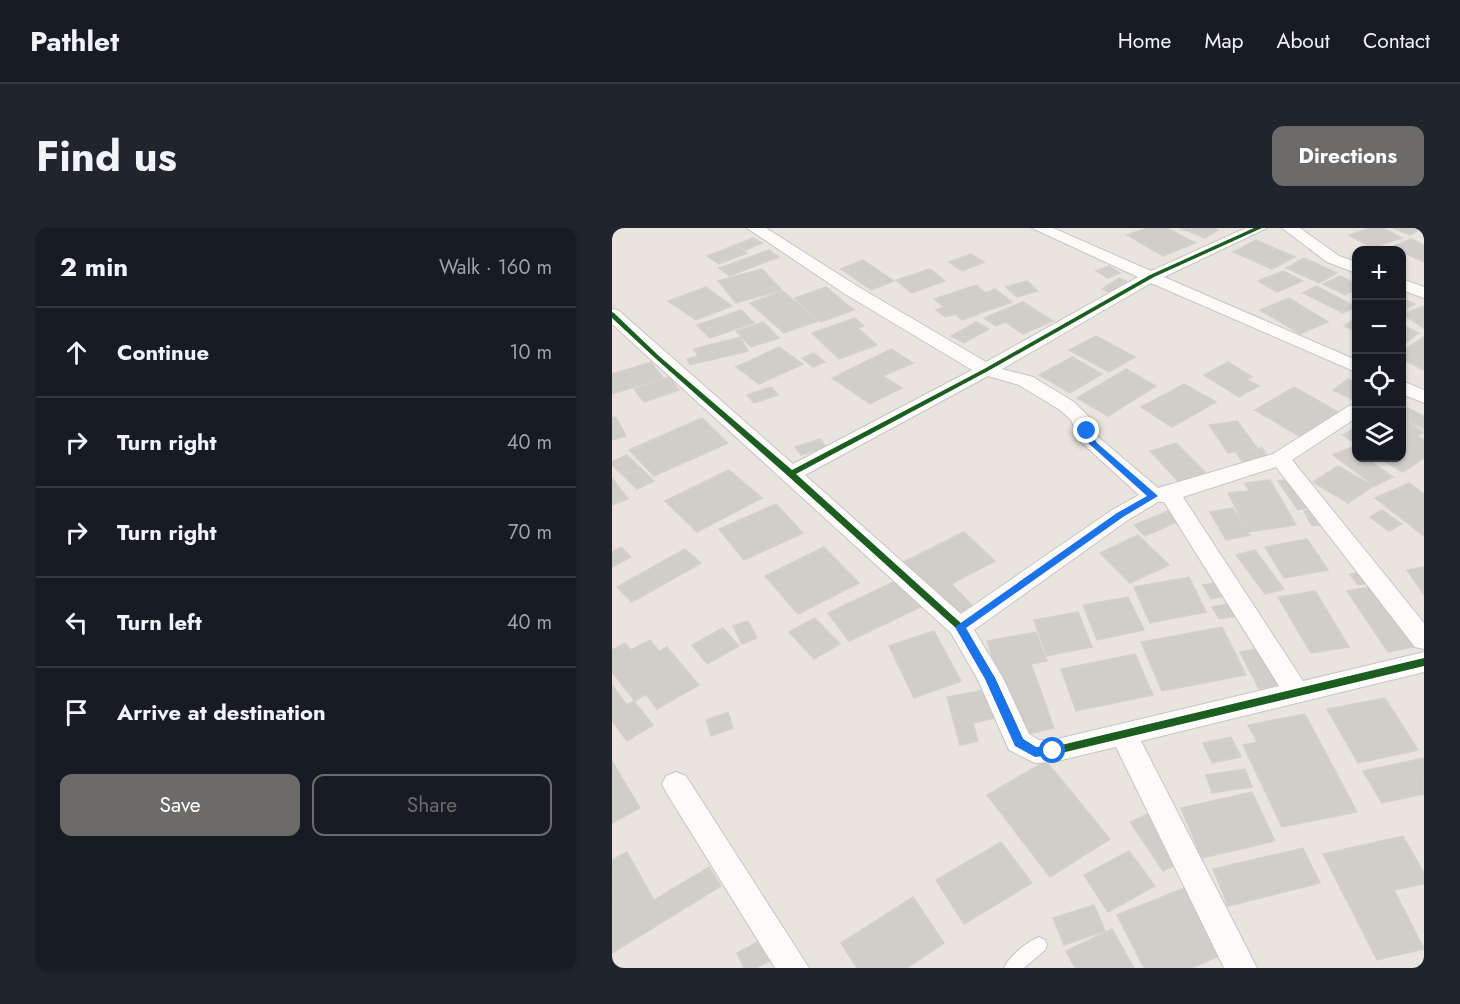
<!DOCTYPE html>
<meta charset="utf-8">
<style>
body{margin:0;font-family:Jost,sans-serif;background:#20242c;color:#f1f3f6}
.controls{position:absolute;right:18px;top:18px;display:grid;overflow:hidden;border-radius:12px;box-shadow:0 2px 4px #0004}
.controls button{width:54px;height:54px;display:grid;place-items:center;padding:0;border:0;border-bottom:2px solid #363941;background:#171b24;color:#f1f3f6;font:30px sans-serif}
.stop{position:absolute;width:18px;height:18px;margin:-14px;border:4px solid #1a73e8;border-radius:50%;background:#fff}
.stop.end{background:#1a73e8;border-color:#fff;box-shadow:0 2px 6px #0008}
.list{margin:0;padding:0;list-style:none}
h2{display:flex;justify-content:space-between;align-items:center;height:78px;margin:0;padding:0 24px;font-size:26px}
h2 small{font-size:20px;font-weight:400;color:#9ea1a6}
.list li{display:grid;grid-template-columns:39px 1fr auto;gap:18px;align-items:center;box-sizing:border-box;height:90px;padding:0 24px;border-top:2px solid #363941}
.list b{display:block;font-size:22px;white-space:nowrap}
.list em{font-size:20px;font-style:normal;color:#9ea1a6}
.actions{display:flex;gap:12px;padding:18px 24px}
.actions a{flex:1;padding:14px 0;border:2px solid #6d6b69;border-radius:12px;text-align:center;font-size:21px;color:#6d6b69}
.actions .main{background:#6d6b69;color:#fff}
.icon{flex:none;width:33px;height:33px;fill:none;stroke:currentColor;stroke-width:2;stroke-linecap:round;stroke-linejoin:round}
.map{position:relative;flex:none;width:812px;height:740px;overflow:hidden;border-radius:12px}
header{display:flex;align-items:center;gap:36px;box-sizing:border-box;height:84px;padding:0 30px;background:#171b24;border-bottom:2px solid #363941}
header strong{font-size:28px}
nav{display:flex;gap:33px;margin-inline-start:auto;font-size:21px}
.intro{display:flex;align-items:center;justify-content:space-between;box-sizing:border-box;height:144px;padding:0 36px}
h1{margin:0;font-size:42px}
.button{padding:15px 27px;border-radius:12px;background:#6d6b69;color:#fff;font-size:21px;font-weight:700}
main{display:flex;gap:36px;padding:0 36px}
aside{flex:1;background:#171b24;border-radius:12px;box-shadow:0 2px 4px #0004}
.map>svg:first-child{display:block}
.building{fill:#d1ceca;stroke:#d4d0cb;stroke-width:1.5}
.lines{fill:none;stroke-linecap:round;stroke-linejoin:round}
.lane-casing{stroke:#c6c4c5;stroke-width:2}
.street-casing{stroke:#c6c4c5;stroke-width:2}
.lane{fill:#fcfbfa;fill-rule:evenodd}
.street{fill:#fcfbfa;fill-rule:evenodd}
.cycleway-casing{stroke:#fff;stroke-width:4}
.cycleway{fill:#1b5e20;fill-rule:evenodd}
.route{fill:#1a73e8}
</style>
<header>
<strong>Pathlet</strong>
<nav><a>Home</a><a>Map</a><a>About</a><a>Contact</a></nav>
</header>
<div class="intro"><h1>Find us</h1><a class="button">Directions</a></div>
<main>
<aside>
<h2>2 min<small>Walk · 160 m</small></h2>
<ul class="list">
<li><svg class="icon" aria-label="ahead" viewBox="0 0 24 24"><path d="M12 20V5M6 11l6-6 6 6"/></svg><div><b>Continue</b></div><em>10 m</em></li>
<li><svg class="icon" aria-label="right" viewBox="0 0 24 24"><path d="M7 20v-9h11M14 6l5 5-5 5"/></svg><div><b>Turn right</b></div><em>40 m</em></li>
<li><svg class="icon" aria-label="right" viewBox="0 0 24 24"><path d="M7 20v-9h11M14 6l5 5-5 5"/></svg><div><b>Turn right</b></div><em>70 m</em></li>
<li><svg class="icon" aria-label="left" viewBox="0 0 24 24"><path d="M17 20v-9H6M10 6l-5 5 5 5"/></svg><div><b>Turn left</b></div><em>40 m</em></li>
<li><svg class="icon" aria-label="arrive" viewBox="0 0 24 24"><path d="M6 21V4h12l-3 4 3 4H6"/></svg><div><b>Arrive at destination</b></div></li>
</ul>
<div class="actions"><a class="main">Save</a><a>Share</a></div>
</aside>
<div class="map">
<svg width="812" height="740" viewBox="0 0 812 740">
<rect width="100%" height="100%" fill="#e9e4de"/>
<g class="building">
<path d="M535,0H555L583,15L551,28L515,7Z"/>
<path d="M568,0H602L606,2L593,10Z"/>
<path d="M758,0H771L790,10L760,20L737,7Z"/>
<path d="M781,0H811L798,7Z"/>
<path d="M141,10L150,15L134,22L124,17Z"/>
<path d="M799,11L812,17V34L779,19Z"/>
<path d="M644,12L683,29L660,41L621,24Z"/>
<path d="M123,17L135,25L107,36L95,28Z"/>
<path d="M157,22L167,29L117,48L107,40Z"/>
<path d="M359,26L372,34L350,43L337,34Z"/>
<path d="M692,30L725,45L707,55L674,40Z"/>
<path d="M251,32L282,53L259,62L229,41Z"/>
<path d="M497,38L508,45L496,50L484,43Z"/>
<path d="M150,41L170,62L124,75L106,53Z"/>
<path d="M318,41L333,53L299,65L284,52Z"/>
<path d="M671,43L691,53L665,64L646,53Z"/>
<path d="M728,48L744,56V61L733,67L711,56Z"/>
<path d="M507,50L518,55L502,66L490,61Z"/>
<path d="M415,53L426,63L405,69L394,59Z"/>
<path d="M364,57L374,65L383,61L400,74L350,92L343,86L333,89L324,82L332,79L322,71Z"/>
<path d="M704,58L744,79L731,85L691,65Z"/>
<path d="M94,59L120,78L84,92L56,73Z"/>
<path d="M214,59L242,82L209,94L182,70Z"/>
<path d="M171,63L206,93L172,105L138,75Z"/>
<path d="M677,70L716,94L688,106L648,82Z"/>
<path d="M790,70L803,76L790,84Z"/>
<path d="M411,74L441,93L411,106L393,94L384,98L372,90Z"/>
<path d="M812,78V100L790,86Z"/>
<path d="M129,82L142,95L98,110L85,97Z"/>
<path d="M243,90L252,98L246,100L265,117L227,131L200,105Z"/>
<path d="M744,90V104L732,98Z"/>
<path d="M151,94L167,110L139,119L124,103Z"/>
<path d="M364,94L377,101L352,115L339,108Z"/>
<path d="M790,97L807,105L790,117Z"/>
<path d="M484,108L523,129L497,144L457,122Z"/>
<path d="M128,109L136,123L78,137L75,131L86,128L82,121Z"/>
<path d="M812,109V142L790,131V123Z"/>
<path d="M167,119L191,136L147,156L124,139Z"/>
<path d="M279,121L301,135L271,148L290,160L258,176L220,150Z"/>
<path d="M202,125L213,134L201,139L190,130Z"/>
<path d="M460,129L490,146L458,165L427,147Z"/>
<path d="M39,134L51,150L0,166V146Z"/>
<path d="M616,134L640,149L635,152L647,158L627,169L592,147Z"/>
<path d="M514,141L544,158L496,188L465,170Z"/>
<path d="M57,149L67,162L32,174L22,161Z"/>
<path d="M736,151L744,155V173L721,162Z"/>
<path d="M572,156L604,174L560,199L529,179Z"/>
<path d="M159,159L166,167L142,175L135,167Z"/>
<path d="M682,159L728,185L689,209L643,182Z"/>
<path d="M791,178L812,188V201L790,190Z"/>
<path d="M4,189L14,208L0,212V190Z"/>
<path d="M90,190L116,215L42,248L17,222Z"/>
<path d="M790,191L812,204L805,208L812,212V230L791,244L767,230H790Z"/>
<path d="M625,193L645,220L616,225L597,197Z"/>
<path d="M744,199V216L731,207Z"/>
<path d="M208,211L214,219L189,227L183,219Z"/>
<path d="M564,215L594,245L567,254L538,223Z"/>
<path d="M739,219L744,223V230H754L781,249L763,258L721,227Z"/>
<path d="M650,220L657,231L631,235L624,224Z"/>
<path d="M15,227L42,253L25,261L0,237V234Z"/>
<path d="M726,238L761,258L736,275L701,254Z"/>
<path d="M117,242L150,270L85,304L53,273Z"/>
<path d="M0,250L16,271L0,277Z"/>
<path d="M680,251L701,279L686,282L666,253Z"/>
<path d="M658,252L684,297L636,304L616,265L637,263L633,255Z"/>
<path d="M797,255L812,266V308L763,270Z"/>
<path d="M164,276L191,305L132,332L107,301Z"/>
<path d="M621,280L638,307L614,312L598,284Z"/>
<path d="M709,281L717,296L700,298L692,283Z"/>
<path d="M770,282L790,296L777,303L758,289Z"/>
<path d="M556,283L567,293L533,308L522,297Z"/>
<path d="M352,304L383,333L339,356L371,388L351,400L288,336Z"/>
<path d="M526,307L557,337L518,355L488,325Z"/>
<path d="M695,311L716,342L672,350L653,319Z"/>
<path d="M9,319L19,329L0,339V324Z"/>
<path d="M212,319L247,355L186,386L153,348Z"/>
<path d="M73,321L89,335L20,374L5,359Z"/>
<path d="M643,322L672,361L653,366L624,327Z"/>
<path d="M812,339V367L795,342Z"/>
<path d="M763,341L771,352L746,357L738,346Z"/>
<path d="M292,349L315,376L237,413L216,385Z"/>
<path d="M577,349L594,384L538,395L522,359Z"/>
<path d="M606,354L614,368L599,371L591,357Z"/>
<path d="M775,356L812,409V417L776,424L735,363Z"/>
<path d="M703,363L737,419L699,425L666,369Z"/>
<path d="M516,369L532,402L485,412L471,377Z"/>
<path d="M619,375L625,388L607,391L600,379Z"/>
<path d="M466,384L480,419L435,428L422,392Z"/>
<path d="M203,390L228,416L202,431L177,404Z"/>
<path d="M136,393L145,410L130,416L121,398Z"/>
<path d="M610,399L634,447L550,463L529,414Z"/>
<path d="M111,400L127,418L95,436L80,417Z"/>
<path d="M322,403L349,453L302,470L277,418Z"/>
<path d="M424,404L435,433L419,436L442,500L407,508L375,413Z"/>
<path d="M38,412L47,423L55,419L87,457L45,481L34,466L23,473L0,444V422L13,415L19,422Z"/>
<path d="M653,419L673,455L647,461L628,424Z"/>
<path d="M523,426L541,467L464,483L449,441Z"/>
<path d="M0,457L15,477L22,473L41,497L15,513L0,493Z"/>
<path d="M382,460L391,488L361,495L366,513L348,517L335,469Z"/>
<path d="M773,470L806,522L746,535L715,481Z"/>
<path d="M116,484L121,500L99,508L94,492Z"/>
<path d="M693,486L745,584L670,599L631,517L645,514L636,497Z"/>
<path d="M619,509L629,529L600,535L591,515Z"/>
<path d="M812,530V566L770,575L751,543Z"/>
<path d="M0,533L28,580L0,595Z"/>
<path d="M434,533L498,611L438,649L375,567Z"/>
<path d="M633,541L640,559L600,565L594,547Z"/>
<path d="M640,564L663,613L590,630L569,580Z"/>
<path d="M551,579L584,627L551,643L518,594Z"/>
<path d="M791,608L812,645V656L782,662L812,721L765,732L711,626Z"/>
<path d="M389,614L420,655L352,696L324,652Z"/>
<path d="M691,620L708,655L616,678L601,641Z"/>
<path d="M517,623L543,658L496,684L472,647Z"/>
<path d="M15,624L42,672L97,639L109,658L0,725V632Z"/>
<path d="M580,657L618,723L580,740H532L505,687Z"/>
<path d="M301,669L332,715L295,740H245L229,715Z"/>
<path d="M482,677L493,703L452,717L441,690Z"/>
<path d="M500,701L522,740H463L454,723Z"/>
<path d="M149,712L159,732L144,740H132L125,725Z"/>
</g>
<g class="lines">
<defs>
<path id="lane" d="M427,709L433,712L435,717L433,722L412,740H392C397,728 415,714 427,709Z"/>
<g id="street">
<path d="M135,0H154L245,58L374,134L526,49L420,0H441L539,43L634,0H655L552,49L744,132V144L539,55L390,141L421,149L462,174L478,190L485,208L546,260L661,226L737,178L744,176V190L680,232L812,395V421L803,419L664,239L571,269L691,453L812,424V444L529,513L645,740H612L504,519L441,534L423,535L397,522L366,452L339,405L0,96V81L6,82L181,236L360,142L233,66ZM376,148L407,157L448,182L459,192L469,214L527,267L500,282L349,386L193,247ZM546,274H552L667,458L441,512H427L417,506L391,450L362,402L516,292Z"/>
<path d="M670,0H688L727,28L744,34V45L715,34Z"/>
<path d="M790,51L812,59V70L790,62Z"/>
<path d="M790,153L812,162V175L790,166Z"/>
<path d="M64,544L74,548L197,740H163L54,564L50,556L54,548Z"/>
</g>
</defs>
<use href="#lane" class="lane-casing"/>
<use href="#street" class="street-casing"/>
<use href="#lane" class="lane"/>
<use href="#street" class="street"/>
<defs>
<path id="cycleway" d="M642,0H650L542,49L376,143L184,246L351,397L383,450L411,511L425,520L441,519L812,430V438L441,527L423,528L403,517L374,451L345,401L176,248L43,130L0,90V84L2,85L47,128L180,242L372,141L538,47Z"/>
</defs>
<use href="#cycleway" class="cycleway-casing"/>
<use href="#cycleway" class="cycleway"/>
</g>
<path class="route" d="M475,200L485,215L546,268L511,289L354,400L383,450L411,511L424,519L441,518L447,523L441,527L423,529L403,518L373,451L343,399L505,285L535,268L473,212L471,203Z"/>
</svg>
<div class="controls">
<button>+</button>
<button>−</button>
<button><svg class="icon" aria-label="locate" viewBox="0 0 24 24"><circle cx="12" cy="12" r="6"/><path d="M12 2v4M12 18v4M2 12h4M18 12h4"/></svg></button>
<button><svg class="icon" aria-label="layers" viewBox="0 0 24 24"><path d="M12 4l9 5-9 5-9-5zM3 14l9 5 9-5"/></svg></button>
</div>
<div class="stop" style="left:441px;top:523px"></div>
<div class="stop end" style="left:475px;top:203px"></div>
</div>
</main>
